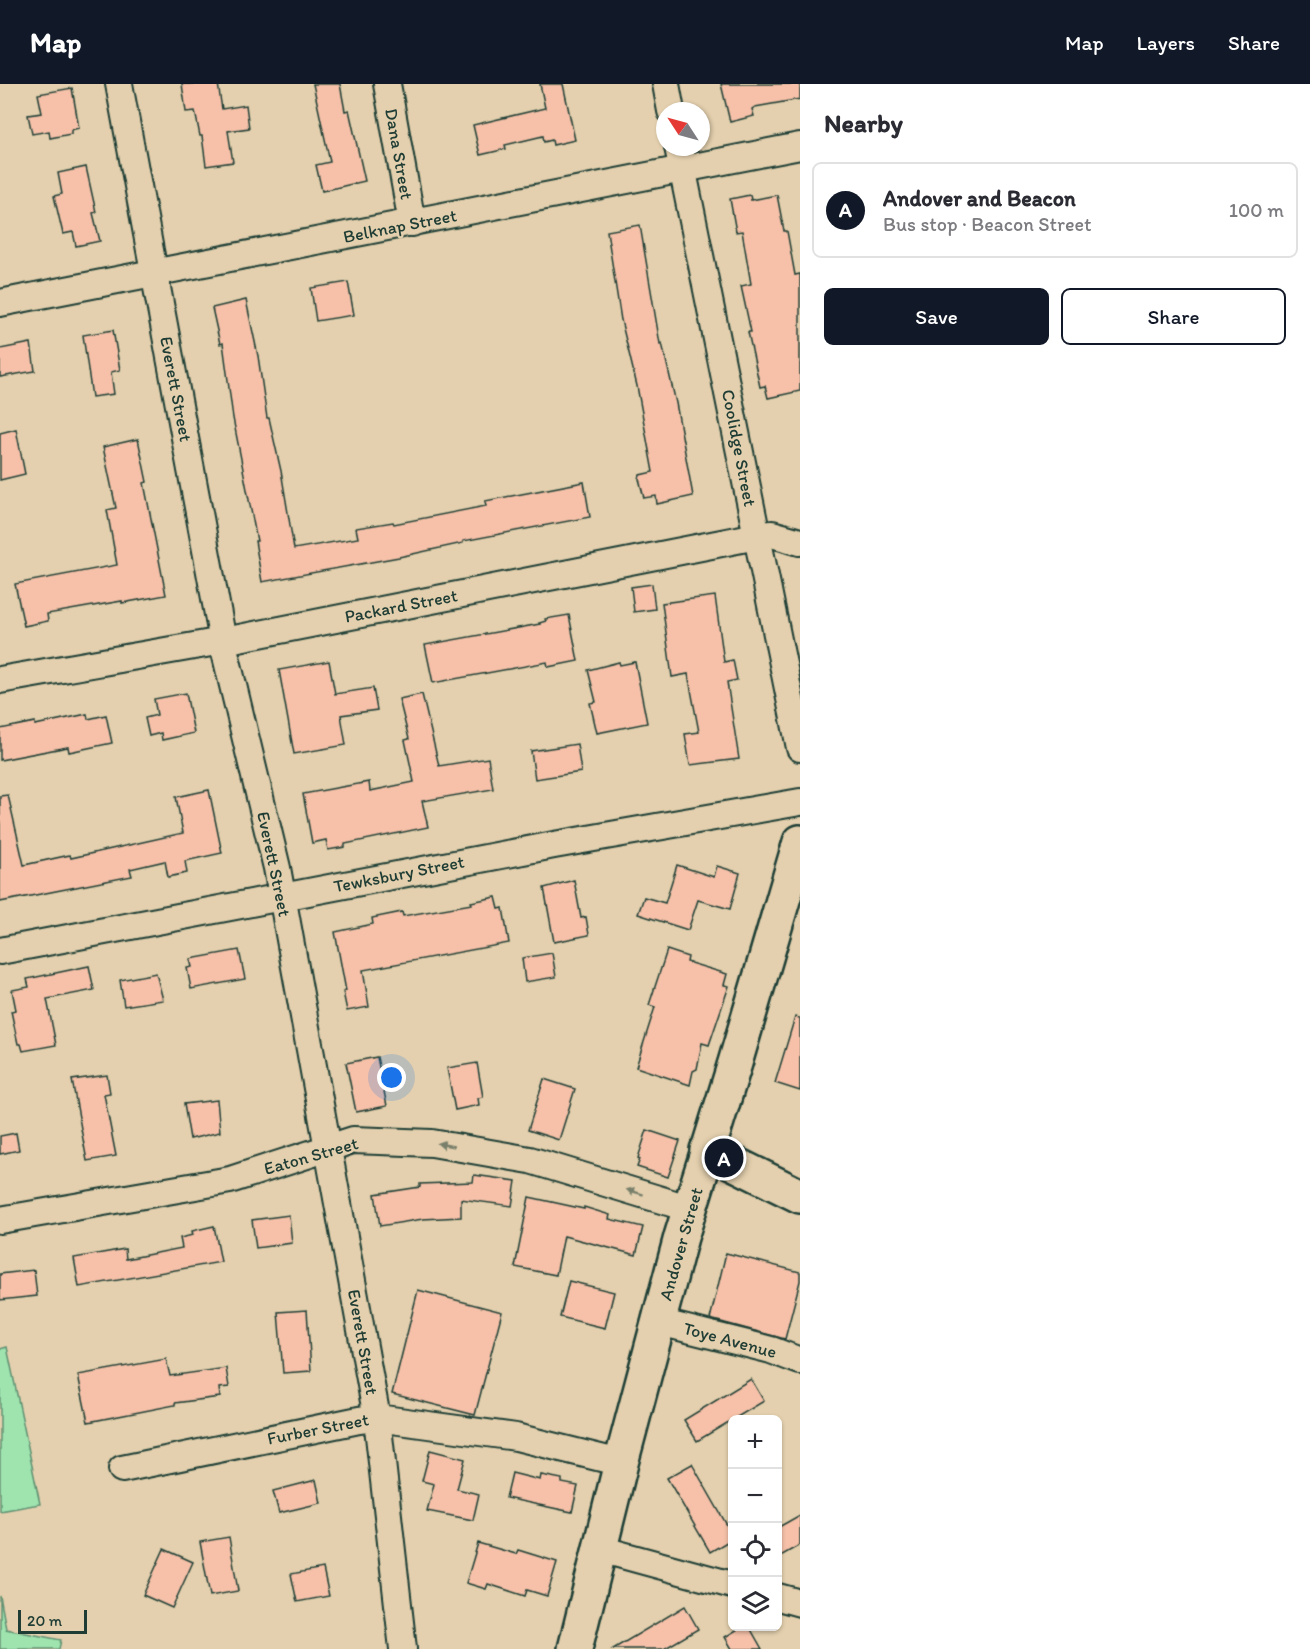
<!DOCTYPE html>
<meta charset="utf-8">
<style>
body{margin:0;font-family:Itim,sans-serif;background:#f7f7f7;color:#2b2b33}
.controls{position:absolute;right:18px;bottom:18px;display:grid;overflow:hidden;border-radius:9px;box-shadow:0 2px 4px #0004}
.controls button{width:54px;height:54px;display:grid;place-items:center;padding:0;border:0;border-bottom:2px solid #e1e1e2;background:#fff;color:#2b2b33;font:30px sans-serif}
.compass{position:absolute;left:656px;top:18px;width:54px;height:54px;border-radius:50%;background:#fff;box-shadow:0 2px 4px #0004;rotate:306deg}
.scale{position:absolute;left:18px;bottom:15px;width:69px;box-sizing:border-box;padding-left:6px;border:3px solid #1f3d34;border-top:0;font-size:16px;line-height:21px;white-space:nowrap;color:#1f3d34;-webkit-text-stroke:4px #e4d0ae;paint-order:stroke}
.you{position:absolute;left:392px;top:994px;width:21px;height:21px;margin:-15px;border:4px solid #fff;border-radius:50%;background:#1a73e8;box-shadow:0 0 0 9px #1a73e833}
.badge{display:grid;place-items:center;width:39px;height:39px;border-radius:50%;background:#111827;color:#fff;font-size:20px;font-weight:700}
.pin{position:absolute;translate:-50% -50%;border:3px solid #fff;box-shadow:0 2px 6px #0006}
.list{margin:0;padding:0;list-style:none}
h2{display:flex;justify-content:space-between;align-items:center;height:78px;margin:0;padding:0 24px;font-size:26px}
h2 small{font-size:20px;font-weight:400;color:#7c7c81}
.list li{display:grid;grid-template-columns:39px 1fr auto;gap:18px;align-items:center;box-sizing:border-box;height:96px;margin:0 12px 12px;padding:0 12px;border:2px solid #e1e1e2;border-radius:9px}
.list b{display:block;font-size:22px;white-space:nowrap}
.list p{margin:0;font-size:20px;white-space:nowrap;color:#7c7c81}
.list em{font-size:20px;font-style:normal;color:#7c7c81}
.actions{display:flex;gap:12px;padding:18px 24px}
.actions a{flex:1;padding:14px 0;border:2px solid #111827;border-radius:9px;text-align:center;font-size:21px;color:#111827}
.actions .main{background:#111827;color:#fff}
.icon{flex:none;width:33px;height:33px;fill:none;stroke:currentColor;stroke-width:2;stroke-linecap:round;stroke-linejoin:round}
.map{position:relative;flex:none;width:800px;height:1565px;overflow:hidden}
header{display:flex;align-items:center;gap:36px;box-sizing:border-box;height:84px;padding:0 30px;background:#111827;color:#fff}
header strong{font-size:28px}
nav{display:flex;gap:33px;margin-inline-start:auto;font-size:21px}
main{display:flex}
aside{flex:1;background:#fff}
.map>svg:first-child{display:block}
.green{fill:#9fe4af;stroke:#5f9072;stroke-width:1.5}
.building{fill:#f6c1a8;stroke:#1f3d34;stroke-width:1.5}
.lines{fill:none;stroke-linecap:round;stroke-linejoin:round}
.street-casing{stroke:#1f3d34;stroke-width:30}
.secondary-casing{stroke:#1f3d34;stroke-width:38}
.street{stroke:#e4d0ae;stroke-width:26}
.secondary{stroke:#e4d0ae;stroke-width:33}
.oneway{fill:#787f6b}
.labels{text-anchor:middle;stroke-width:4.5;stroke-linejoin:round;paint-order:stroke}
.street-label{font-size:18px;fill:#1f3d34;stroke:#e4d0ae}
</style>
<header>
<strong>Map</strong>
<nav><a>Map</a><a>Layers</a><a>Share</a></nav>
</header>
<main>
<div class="map">
<svg width="800" height="1565" viewBox="0 0 800 1565">
<rect width="100%" height="100%" fill="#e4d0ae"/>
<filter id="ink" filterUnits="userSpaceOnUse"><feTurbulence type="fractalNoise" baseFrequency=".0167" numOctaves="2"/><feDisplacementMap in="SourceGraphic" scale="12" xChannelSelector="R" yChannelSelector="G"/><feConvolveMatrix kernelMatrix="1 2 1 2 8 2 1 2 1" color-interpolation-filters="sRGB"/></filter>
<g filter="url(#ink)">
<g class="green">
<path d="M7,1263L40,1420L0,1427V1265Z"/>
<path d="M0,1512L6,1545L61,1556L59,1565H0Z"/>
</g>
<g class="building">
<path d="M182,0H218L222,25L246,21L249,44L228,47L233,78L206,82L202,52H200L195,27L186,28Z"/>
<path d="M313,0H340L345,27L349,26L365,97L322,107L316,81L330,78Z"/>
<path d="M540,0H563L575,56L553,61L552,56L544,58L543,52L505,61L506,65L480,71L473,41L545,24Z"/>
<path d="M721,0H800V15L755,23L752,25L754,32L730,38Z"/>
<path d="M72,4L79,44L71,46V50L50,54L49,47L32,50L28,31L42,29L38,10Z"/>
<path d="M86,83L96,128L93,129L100,157L76,162L73,148L63,150L54,112L62,110L58,89Z"/>
<path d="M750,111L751,116L777,111L784,147H787L795,191L800,190V307L768,314L765,302L760,303L748,248H751L741,202L751,200L742,147L736,148L730,115Z"/>
<path d="M640,141L660,260L662,259L676,319L693,412L657,420L656,412L644,414L639,395L640,391L653,388L637,302L621,236L607,147Z"/>
<path d="M348,198L354,231L316,237L311,204Z"/>
<path d="M246,216L258,272L267,334H269L281,387L294,465L358,454L356,444L393,438L394,440L486,422L485,417L584,398L590,433L463,457V459L399,473L262,498L255,457H257L233,334L223,259L220,260L212,224Z"/>
<path d="M113,246L120,286L111,288L114,310L92,313L83,251Z"/>
<path d="M31,259L35,287L0,293V265Z"/>
<path d="M16,345L25,390L0,396V349Z"/>
<path d="M138,355L147,398L144,399L166,511L122,519V517L47,530L48,537L24,542L15,500L117,481L107,426L116,424L103,363Z"/>
<path d="M652,500L655,525L634,528L631,503Z"/>
<path d="M715,512L724,578L733,576L737,596L727,598L739,675L690,681L685,650L699,648L688,590L672,593L662,519Z"/>
<path d="M569,531L578,577L548,583L547,578L433,599L425,561L540,540L539,539L546,537L545,535Z"/>
<path d="M329,577L335,610L373,604L377,626L341,631L346,661L294,670L279,586Z"/>
<path d="M619,578L620,581L635,578L647,639L597,649L590,619L596,618L588,586Z"/>
<path d="M186,609L194,649L162,656L161,649L149,652L145,634L157,631L154,615Z"/>
<path d="M422,610L439,682L488,674L493,705L422,717L428,743L345,760V763L328,766L326,756L312,759L303,710L369,698L370,707L414,698L405,656L409,655L399,615Z"/>
<path d="M87,630L88,635L106,631L112,659L69,668L68,663L0,676V645L35,638V641Z"/>
<path d="M577,660L581,688L535,695L531,667Z"/>
<path d="M209,706L222,769L185,777L187,789L168,793L165,777L130,785L132,792L0,818V712L8,711L24,781L70,771L71,774L183,749L176,713Z"/>
<path d="M677,781L714,793L717,782L740,789L730,825L698,816L688,846L638,830L644,813L665,819Z"/>
<path d="M574,796L581,834L586,833L589,851L554,858L544,804Z"/>
<path d="M496,813L499,825L503,824L509,859L363,886L369,923L347,927L343,908L346,907L335,848L373,840L372,834L402,828L403,832L472,820L471,818Z"/>
<path d="M239,866L245,895L191,905L187,884L192,883L190,875Z"/>
<path d="M667,866L688,873L687,878L727,890L724,901L729,902L709,961L702,959L697,985L693,987L690,1001L636,983L655,923L649,921Z"/>
<path d="M552,869L556,893L525,898L522,874Z"/>
<path d="M89,882L94,906L47,915L56,961L23,967L21,960H18L11,927L16,926L12,906L29,903L27,895Z"/>
<path d="M156,889L163,916L124,922L120,896Z"/>
<path d="M795,933L800,934V1007L775,999Z"/>
<path d="M377,973L387,1022L356,1028L346,979Z"/>
<path d="M477,979L483,1013L478,1014L479,1021L455,1026L447,984Z"/>
<path d="M107,991L110,1009L104,1010L116,1072L87,1077L72,996Z"/>
<path d="M544,995L575,1005L559,1056L528,1046Z"/>
<path d="M217,1016L220,1048L190,1055L184,1020Z"/>
<path d="M647,1046L680,1057L668,1093L637,1083L640,1075L638,1074Z"/>
<path d="M16,1049L19,1066L0,1070V1052Z"/>
<path d="M474,1091L516,1097L512,1122L461,1115V1133L423,1135L380,1142L375,1110L420,1103V1100L473,1098Z"/>
<path d="M529,1113L584,1125V1123L610,1131L609,1135L643,1143L636,1171L564,1152L556,1191L515,1183Z"/>
<path d="M289,1131L292,1159L256,1164L252,1136Z"/>
<path d="M214,1142L221,1178L79,1203L74,1174L125,1165L126,1175L182,1164L180,1154L193,1151L192,1147Z"/>
<path d="M726,1169L800,1188V1197L785,1255L710,1235Z"/>
<path d="M34,1186L37,1212L0,1216V1190Z"/>
<path d="M569,1197L614,1208L605,1244L560,1233Z"/>
<path d="M418,1206L502,1228L475,1331L392,1310Z"/>
<path d="M307,1226L311,1287L283,1289L278,1228Z"/>
<path d="M166,1275L170,1292L226,1284L229,1303L219,1304L220,1313L175,1319V1321L88,1338L78,1291Z"/>
<path d="M751,1295L764,1317L697,1357L684,1336Z"/>
<path d="M430,1366L465,1375L457,1405L479,1410L473,1436L427,1427L434,1400L422,1397Z"/>
<path d="M692,1380L732,1450V1455L710,1468L667,1394Z"/>
<path d="M512,1389L540,1396L541,1391L562,1395V1399L578,1402L572,1428L506,1414Z"/>
<path d="M316,1396L321,1419L279,1429L273,1407Z"/>
<path d="M800,1431V1461L777,1474V1444Z"/>
<path d="M229,1453L238,1507L210,1512L200,1458Z"/>
<path d="M478,1459L516,1470L518,1466L557,1478L547,1512L527,1506L525,1512L488,1500L486,1505L466,1499Z"/>
<path d="M164,1465L193,1478L172,1524L143,1511Z"/>
<path d="M323,1484L329,1512L297,1518L291,1490Z"/>
<path d="M685,1522L698,1545L664,1565H613Z"/>
<path d="M743,1542H749L762,1565H732L725,1553Z"/>
</g>
<g class="lines">
<defs>
<g id="street">
<path d="M119,0L225,568L277,784L377,1334L403,1565"/>
<path d="M387,0L412,139"/>
<path d="M666,0L671,27"/>
<path d="M678,63L800,664"/>
<path d="M0,219L800,62"/>
<path d="M0,596L234,555L757,452L772,450L800,458"/>
<path d="M0,867L554,761L800,718"/>
<path d="M0,1136L230,1096L353,1056L432,1059L530,1076L691,1125"/>
<path d="M659,1238L771,1266L800,1277"/>
<path d="M122,1385L359,1336L377,1334L516,1353L621,1379"/>
<path d="M600,1465L732,1501"/>
<path d="M778,1513L800,1519"/>
</g>
<g id="secondary">
<path d="M707,1066L800,1112"/>
<path d="M575,1565L621,1379L681,1153L735,979L800,758"/>
</g>
</defs>
<use href="#street" class="street-casing"/>
<use href="#secondary" class="secondary-casing"/>
<use href="#street" class="street"/>
<use href="#secondary" class="secondary"/>
</g>
<defs><path id="oneway-solid" d="M-6-.8H1V-3.2L6.5 0L1 3.2V.8H-6Z" transform="scale(1.5)"/></defs>
<g class="oneway">
<use href="#oneway-solid" transform="translate(446 1061) rotate(-170)"/>
<use href="#oneway-solid" transform="translate(635 1108) rotate(-163)"/>
</g>
</g>
<g class="labels">
<g class="street-label">
<text transform="translate(399 70) rotate(80)" y="6">Dana Street</text>
<text transform="translate(400 142) rotate(-11)" y="6">Belknap Street</text>
<text transform="translate(176 305) rotate(79)" y="6">Everett Street</text>
<text transform="translate(739 364) rotate(79)" y="6">Coolidge Street</text>
<text transform="translate(401 522) rotate(-11)" y="6">Packard Street</text>
<text transform="translate(274 780) rotate(78)" y="6">Everett Street</text>
<text transform="translate(399 790) rotate(-11)" y="6">Tewksbury Street</text>
<text transform="translate(311 1072) rotate(-16)" y="6">Eaton Street</text>
<text transform="translate(681 1160) rotate(-74)" y="6">Andover Street</text>
<text transform="translate(730 1256) rotate(15)" y="6">Toye Avenue</text>
<text transform="translate(363 1258) rotate(80)" y="6">Everett Street</text>
<text transform="translate(318 1345) rotate(-11)" y="6">Furber Street</text>
</g>
</g>
</svg>
<div class="controls">
<button>+</button>
<button>−</button>
<button><svg class="icon" aria-label="locate" viewBox="0 0 24 24"><circle cx="12" cy="12" r="6"/><path d="M12 2v4M12 18v4M2 12h4M18 12h4"/></svg></button>
<button><svg class="icon" aria-label="layers" viewBox="0 0 24 24"><path d="M12 4l9 5-9 5-9-5zM3 14l9 5 9-5"/></svg></button>
</div>
<svg class="compass" viewBox="-18 -18 36 36"><path d="M0-13l5 13h-10z" fill="#e53935"/><path d="M0 13l5-13h-10z" fill="#7c7c81"/></svg>
<div class="scale">20 m</div>
<div class="you"></div>
<div class="pin badge" style="left:724px;top:1074px">A</div>
</div>
<aside>
<h2>Nearby<small></small></h2>
<ul class="list">
<li><span class="badge">A</span><div><b>Andover and Beacon</b><p>Bus stop · Beacon Street</p></div><em>100 m</em></li>
</ul>
<div class="actions"><a class="main">Save</a><a>Share</a></div>
</aside>
</main>
